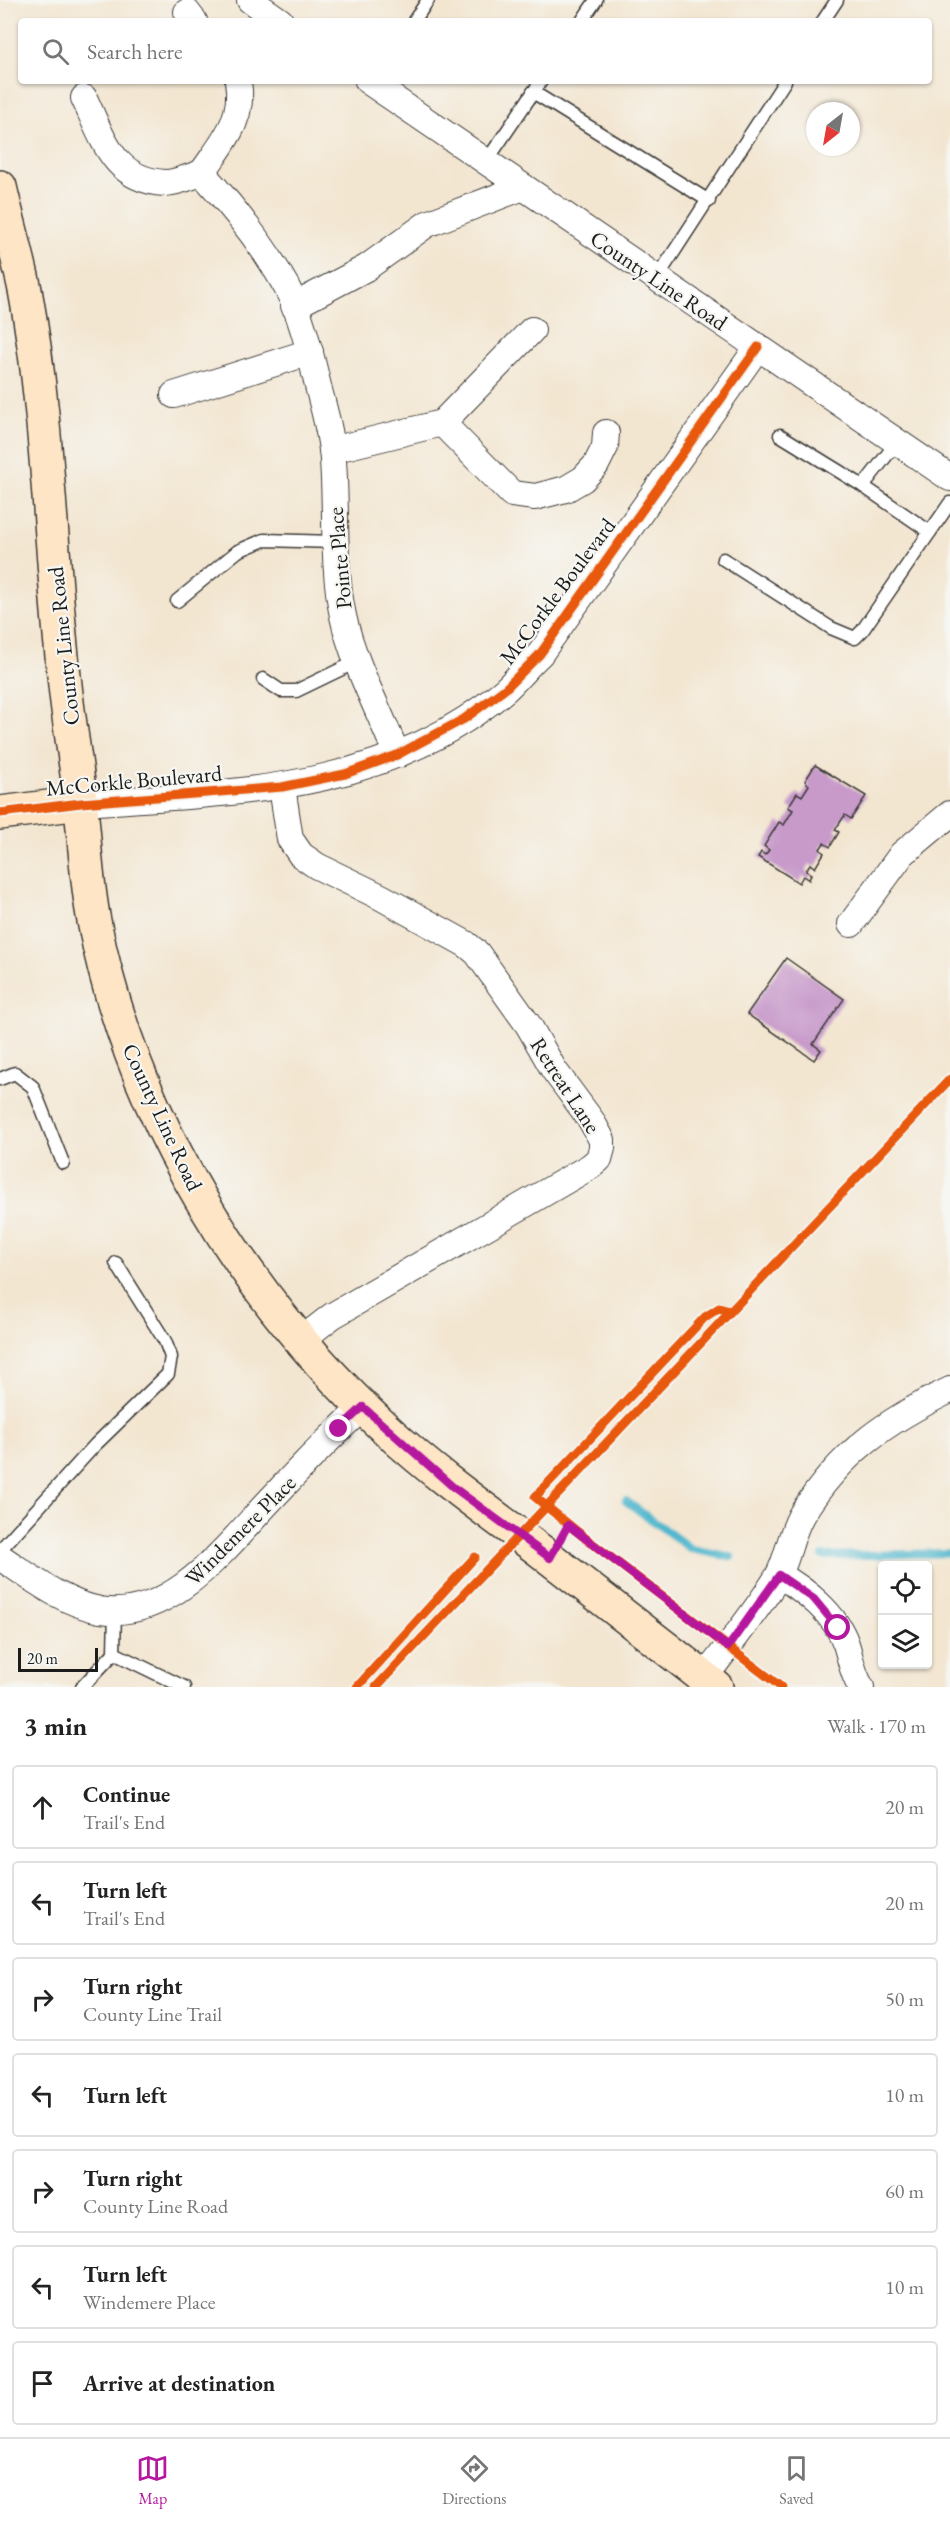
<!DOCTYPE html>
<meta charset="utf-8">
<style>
body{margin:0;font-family:"EB Garamond",serif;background:#f6f6f6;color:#222}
.controls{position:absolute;right:18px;bottom:18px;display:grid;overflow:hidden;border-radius:6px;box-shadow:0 2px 4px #0004}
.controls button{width:54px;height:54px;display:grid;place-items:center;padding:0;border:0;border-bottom:2px solid #e0e0e0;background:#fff;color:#222;font:30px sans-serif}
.compass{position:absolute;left:806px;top:102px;width:54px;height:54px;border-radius:50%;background:#fff;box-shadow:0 2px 4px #0004;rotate:211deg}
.scale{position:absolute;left:18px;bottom:15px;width:80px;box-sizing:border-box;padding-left:6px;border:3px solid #1c1c1c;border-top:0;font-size:16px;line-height:21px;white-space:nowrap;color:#1c1c1c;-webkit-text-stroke:4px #f6f6f2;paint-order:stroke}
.stop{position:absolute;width:18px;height:18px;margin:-14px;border:4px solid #b5179e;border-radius:50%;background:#fff}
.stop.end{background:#b5179e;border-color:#fff;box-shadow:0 2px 6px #0008}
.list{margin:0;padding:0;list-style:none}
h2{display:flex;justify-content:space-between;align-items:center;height:78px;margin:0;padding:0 24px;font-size:26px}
h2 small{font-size:20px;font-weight:400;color:#767676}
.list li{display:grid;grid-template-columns:39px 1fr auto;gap:18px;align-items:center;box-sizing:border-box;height:84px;margin:0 12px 12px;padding:0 12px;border:2px solid #e0e0e0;border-radius:6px}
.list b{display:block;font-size:22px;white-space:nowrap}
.list p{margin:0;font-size:20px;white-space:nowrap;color:#767676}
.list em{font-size:20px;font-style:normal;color:#767676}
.icon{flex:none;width:33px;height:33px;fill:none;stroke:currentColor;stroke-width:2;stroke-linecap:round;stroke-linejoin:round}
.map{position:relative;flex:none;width:950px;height:1687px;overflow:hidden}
.search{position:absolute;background:#fff;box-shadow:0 2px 4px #0004;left:18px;right:18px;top:18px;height:66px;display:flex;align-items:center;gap:15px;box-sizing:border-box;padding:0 21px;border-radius:6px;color:#767676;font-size:22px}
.sheet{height:750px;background:#fff}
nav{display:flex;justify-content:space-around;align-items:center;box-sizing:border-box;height:84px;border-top:2px solid #e0e0e0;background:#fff;font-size:16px;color:#767676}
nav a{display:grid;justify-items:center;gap:3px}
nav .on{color:#b5179e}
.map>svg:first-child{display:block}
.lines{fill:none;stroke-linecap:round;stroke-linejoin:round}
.stream{stroke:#4fb7cd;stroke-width:8}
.building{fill:#c79aca}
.lane-casing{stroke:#3c3a37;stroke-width:15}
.street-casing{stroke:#3c3a37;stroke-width:28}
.secondary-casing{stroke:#3c3a37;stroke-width:36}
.lane{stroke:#fff;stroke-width:12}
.street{stroke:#fff;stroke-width:26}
.secondary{stroke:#fde5c5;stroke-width:33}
.cycleway-casing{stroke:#f6f6f2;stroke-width:13}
.cycleway{stroke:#e8590c;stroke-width:9}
.route{stroke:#b5179e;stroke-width:8}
.labels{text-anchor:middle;stroke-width:4.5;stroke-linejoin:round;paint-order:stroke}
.street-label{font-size:22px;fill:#1c1c1c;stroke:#f6f6f2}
</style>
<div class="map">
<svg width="950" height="1687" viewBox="0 0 950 1687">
<rect width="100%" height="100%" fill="#f6f6f2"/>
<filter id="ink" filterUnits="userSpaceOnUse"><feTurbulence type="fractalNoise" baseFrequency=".0167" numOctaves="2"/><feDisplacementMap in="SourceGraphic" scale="12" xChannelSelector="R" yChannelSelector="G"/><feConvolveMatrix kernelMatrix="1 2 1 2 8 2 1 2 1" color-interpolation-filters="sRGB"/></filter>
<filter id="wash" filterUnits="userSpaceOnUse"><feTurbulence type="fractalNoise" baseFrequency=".008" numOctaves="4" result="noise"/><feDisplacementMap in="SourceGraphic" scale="24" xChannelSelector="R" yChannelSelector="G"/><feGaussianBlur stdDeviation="1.35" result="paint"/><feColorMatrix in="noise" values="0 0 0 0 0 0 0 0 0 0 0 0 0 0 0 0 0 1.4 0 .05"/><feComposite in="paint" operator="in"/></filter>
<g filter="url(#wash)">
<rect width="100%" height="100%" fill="#f3e6d1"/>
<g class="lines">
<g class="stream">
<path d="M626,1501L691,1549L731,1557"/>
<path d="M823,1556L950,1553"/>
</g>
</g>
<g id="blocks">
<g class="building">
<path d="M815,765L866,796L851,819L845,815L835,830L839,832L830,847L824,843L820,849L824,853L815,868L810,864L806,871L811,874L809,880L803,876L799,883L758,857L761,852L765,855L769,850L764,846L779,822L784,825L793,810L788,807L797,793L802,796L809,785L805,781Z"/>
<path d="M786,958L844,999L813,1044L821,1050L814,1060L747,1014Z"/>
</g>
</g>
</g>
<g filter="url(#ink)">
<use href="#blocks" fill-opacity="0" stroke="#3c3a37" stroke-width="1.5"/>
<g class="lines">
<defs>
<g id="lane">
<path d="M414,21L428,0"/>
<path d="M582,21L596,0"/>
<path d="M823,21L837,0"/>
<path d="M533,92L709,201"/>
<path d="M486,162L541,81"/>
<path d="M657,278L785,81"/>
<path d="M780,435L863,486L930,532L950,503"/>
<path d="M863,486L897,442"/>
<path d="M723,559L831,628L855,638L862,631L930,532"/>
<path d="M177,601L238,551L264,540L335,542"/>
<path d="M263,679L281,691H296L356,662"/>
<path d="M0,1079L15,1073L33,1087L63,1163"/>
<path d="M0,1550L95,1445L168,1374L171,1357L165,1341L116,1263"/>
<path d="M115,1610L114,1653L184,1687"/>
<path d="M82,1687L114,1653"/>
</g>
<g id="street">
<path d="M250,0L280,21"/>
<path d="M187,12L194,21"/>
<path d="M368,81L950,478"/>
<path d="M84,98C103,138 113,180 165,183C176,183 191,176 202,173C233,207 264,246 286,286C302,316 310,353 318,386C324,410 332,436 333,461C337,513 332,564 343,616C353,662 379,710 397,755"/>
<path d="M202,173C222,143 245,120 238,81"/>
<path d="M294,306L366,268L427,224L523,187"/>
<path d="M174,395L310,352"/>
<path d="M442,423L512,494L535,497L566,489L583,479L596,465L605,447L606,433"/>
<path d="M332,450L442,423L532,330"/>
<path d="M282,787L290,839L301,855L317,866L381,897L466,944L477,953L529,1026L554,1070L591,1120L602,1140V1148L599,1159L591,1166L332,1316L301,1340"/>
<path d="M81,803C230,793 385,793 505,690C517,679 528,665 540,654L758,347"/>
<path d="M851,924L902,854L950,814"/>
<path d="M0,1557C30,1577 63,1603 100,1610C174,1622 231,1540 276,1494C304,1464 333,1434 363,1407"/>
<path d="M779,1575C805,1590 836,1614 846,1644C851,1659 852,1673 861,1687"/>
<path d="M704,1678C729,1645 755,1613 777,1578C788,1560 790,1534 802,1514C841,1452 886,1421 950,1390"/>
</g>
<g id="secondary">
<path d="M0,187C8,222 18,256 25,290C49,420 50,554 65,685C69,723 76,761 80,799C85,840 86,881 94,921C131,1114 245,1301 389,1432C437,1476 490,1513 542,1552C600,1597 658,1642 716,1687"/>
<path d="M0,813L81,803"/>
</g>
</defs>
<use href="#lane" class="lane-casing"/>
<use href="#street" class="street-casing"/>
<use href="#secondary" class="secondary-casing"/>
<use href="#lane" class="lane"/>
<use href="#street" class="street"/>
<use href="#secondary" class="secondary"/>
<defs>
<g id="cycleway">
<path d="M0,813L81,803L282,787L345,774L397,755L464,719L505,689L540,654L758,347"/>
<path d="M730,1311L719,1308L705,1317L535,1497L584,1537L781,1687"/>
<path d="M357,1687L475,1557"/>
<path d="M376,1687L950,1079"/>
</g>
</defs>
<use href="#cycleway" class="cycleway-casing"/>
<use href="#cycleway" class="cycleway"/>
</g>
</g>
<g class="lines" filter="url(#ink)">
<path class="route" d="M339,1429L363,1407L453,1487L550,1558L568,1525L728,1647L779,1575L814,1599L838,1628"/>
</g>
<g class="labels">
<g class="street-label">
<text transform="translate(659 280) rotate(34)" y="8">County Line Road</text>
<text transform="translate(339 558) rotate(-95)" y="8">Pointe Place</text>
<text transform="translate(557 591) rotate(-53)" y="8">McCorkle Boulevard</text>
<text transform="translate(63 646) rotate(-96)" y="8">County Line Road</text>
<text transform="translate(134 780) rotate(-5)" y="8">McCorkle Boulevard</text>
<text transform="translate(566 1085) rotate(57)" y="8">Retreat Lane</text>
<text transform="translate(163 1117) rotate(65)" y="8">County Line Road</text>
<text transform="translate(240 1530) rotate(-45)" y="8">Windemere Place</text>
</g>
</g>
</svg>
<div class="controls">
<button><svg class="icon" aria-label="locate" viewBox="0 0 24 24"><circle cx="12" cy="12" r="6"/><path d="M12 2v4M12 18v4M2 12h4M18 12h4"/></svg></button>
<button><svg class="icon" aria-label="layers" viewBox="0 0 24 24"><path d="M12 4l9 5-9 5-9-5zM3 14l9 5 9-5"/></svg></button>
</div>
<svg class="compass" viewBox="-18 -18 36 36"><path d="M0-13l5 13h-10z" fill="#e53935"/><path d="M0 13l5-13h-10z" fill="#767676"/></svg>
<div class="scale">20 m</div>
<div class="stop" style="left:838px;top:1628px"></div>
<div class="stop end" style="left:339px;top:1429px"></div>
<div class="search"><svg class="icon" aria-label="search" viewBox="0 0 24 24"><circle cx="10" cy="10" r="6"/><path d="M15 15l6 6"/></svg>Search here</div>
</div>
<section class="sheet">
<h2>3 min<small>Walk · 170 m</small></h2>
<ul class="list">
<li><svg class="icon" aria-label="ahead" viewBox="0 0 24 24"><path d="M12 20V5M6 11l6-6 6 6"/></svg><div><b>Continue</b><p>Trail's End</p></div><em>20 m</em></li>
<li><svg class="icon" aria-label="left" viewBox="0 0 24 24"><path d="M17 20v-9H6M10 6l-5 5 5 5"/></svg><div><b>Turn left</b><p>Trail's End</p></div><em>20 m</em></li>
<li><svg class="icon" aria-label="right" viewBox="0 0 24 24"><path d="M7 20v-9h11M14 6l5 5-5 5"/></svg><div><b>Turn right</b><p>County Line Trail</p></div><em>50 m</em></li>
<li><svg class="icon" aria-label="left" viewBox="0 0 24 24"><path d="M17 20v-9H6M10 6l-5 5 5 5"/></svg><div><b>Turn left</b></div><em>10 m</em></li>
<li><svg class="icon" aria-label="right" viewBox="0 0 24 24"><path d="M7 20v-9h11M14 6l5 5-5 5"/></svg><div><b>Turn right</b><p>County Line Road</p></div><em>60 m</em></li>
<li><svg class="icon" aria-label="left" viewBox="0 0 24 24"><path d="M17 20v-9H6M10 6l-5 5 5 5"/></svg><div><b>Turn left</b><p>Windemere Place</p></div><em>10 m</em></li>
<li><svg class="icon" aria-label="arrive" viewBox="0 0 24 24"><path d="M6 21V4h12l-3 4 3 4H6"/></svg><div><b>Arrive at destination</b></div></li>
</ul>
</section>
<nav>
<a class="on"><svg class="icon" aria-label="map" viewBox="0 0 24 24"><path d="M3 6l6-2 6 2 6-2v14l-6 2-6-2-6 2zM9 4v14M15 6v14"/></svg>Map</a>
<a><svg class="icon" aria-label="directions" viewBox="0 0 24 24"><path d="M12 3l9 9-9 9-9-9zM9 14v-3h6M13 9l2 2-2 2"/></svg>Directions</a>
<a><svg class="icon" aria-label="saved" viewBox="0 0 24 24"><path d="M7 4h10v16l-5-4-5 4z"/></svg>Saved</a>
</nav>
